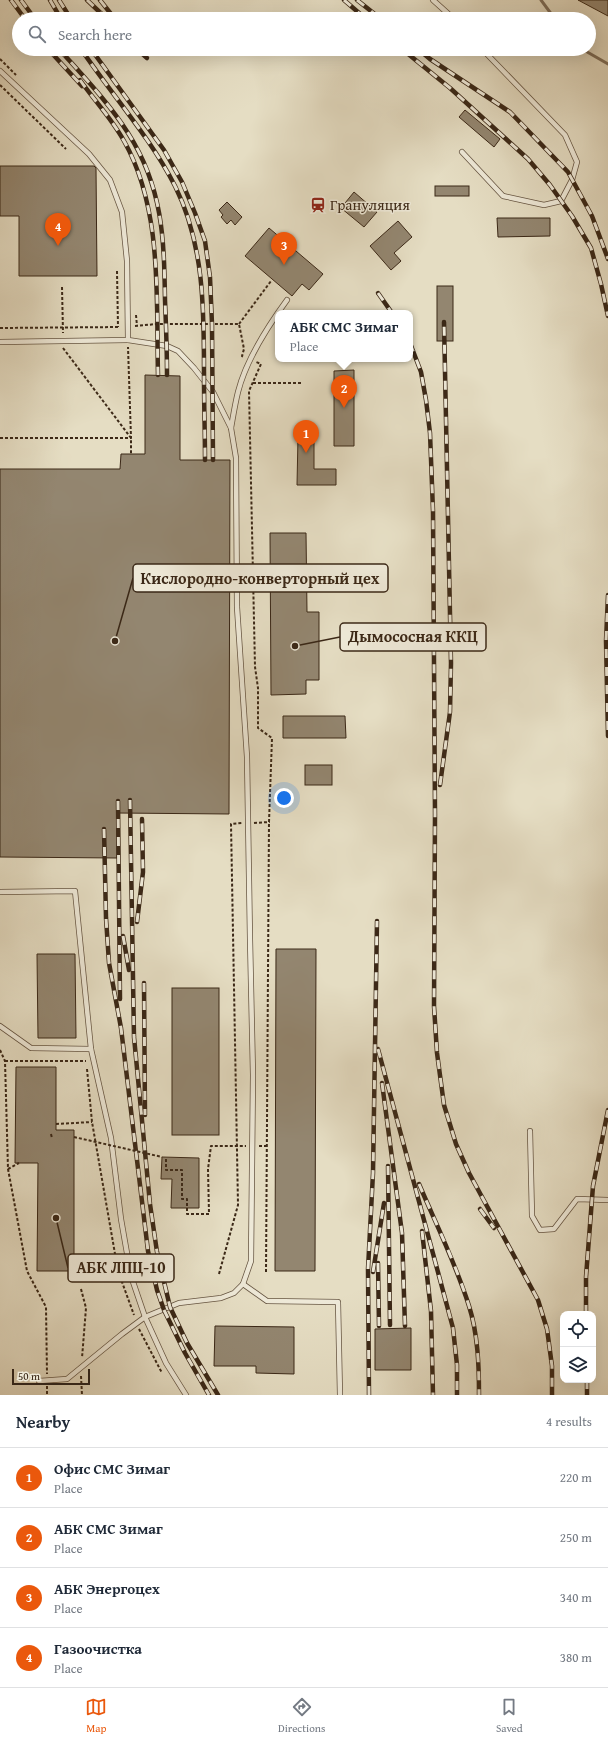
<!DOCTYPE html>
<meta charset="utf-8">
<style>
body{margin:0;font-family:"Gentium Book Plus",serif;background:#f6f6f7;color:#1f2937}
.controls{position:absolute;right:12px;bottom:12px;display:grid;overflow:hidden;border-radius:8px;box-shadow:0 4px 16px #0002}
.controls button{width:36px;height:36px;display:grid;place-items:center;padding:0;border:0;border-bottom:1px solid #e0e1e3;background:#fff;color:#1f2937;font:20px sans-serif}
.scale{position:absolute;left:12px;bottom:10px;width:78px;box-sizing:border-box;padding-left:4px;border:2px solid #3b2817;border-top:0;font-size:11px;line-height:14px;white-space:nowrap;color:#3b2817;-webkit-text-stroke:3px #eee9d8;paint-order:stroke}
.you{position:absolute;left:284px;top:798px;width:14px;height:14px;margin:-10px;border:3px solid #fff;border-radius:50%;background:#1a73e8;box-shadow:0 0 0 6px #1a73e833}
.badge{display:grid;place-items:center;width:26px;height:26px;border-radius:50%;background:#ea580c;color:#fff;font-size:13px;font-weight:700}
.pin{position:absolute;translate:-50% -33px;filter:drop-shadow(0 1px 2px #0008)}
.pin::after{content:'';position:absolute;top:21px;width:14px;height:12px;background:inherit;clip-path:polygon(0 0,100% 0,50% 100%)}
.popup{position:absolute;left:275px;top:310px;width:138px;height:52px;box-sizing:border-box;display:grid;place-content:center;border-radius:8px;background:#fff;filter:drop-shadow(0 1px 3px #0005);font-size:13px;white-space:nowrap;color:#747a83}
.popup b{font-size:15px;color:#1f2937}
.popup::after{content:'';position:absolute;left:50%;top:100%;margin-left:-8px;border:8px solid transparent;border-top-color:#fff}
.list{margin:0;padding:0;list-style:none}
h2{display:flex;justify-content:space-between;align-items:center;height:52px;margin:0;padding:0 16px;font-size:17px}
h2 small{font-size:13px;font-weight:400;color:#747a83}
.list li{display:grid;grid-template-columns:26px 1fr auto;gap:12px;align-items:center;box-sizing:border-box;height:60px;padding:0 16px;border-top:1px solid #e0e1e3}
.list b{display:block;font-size:15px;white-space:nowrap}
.list p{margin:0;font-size:13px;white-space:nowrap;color:#747a83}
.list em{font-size:13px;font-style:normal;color:#747a83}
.icon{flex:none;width:22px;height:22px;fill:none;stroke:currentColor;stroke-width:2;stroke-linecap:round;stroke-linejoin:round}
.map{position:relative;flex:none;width:608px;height:1395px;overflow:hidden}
.search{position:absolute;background:#fff;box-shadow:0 4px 16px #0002;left:12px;right:12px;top:12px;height:44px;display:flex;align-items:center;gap:10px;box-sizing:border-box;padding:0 14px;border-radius:22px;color:#747a83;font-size:15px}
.sheet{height:292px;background:#fff}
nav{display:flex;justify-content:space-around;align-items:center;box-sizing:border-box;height:56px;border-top:1px solid #e0e1e3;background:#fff;font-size:11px;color:#747a83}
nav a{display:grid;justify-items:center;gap:2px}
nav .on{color:#ea580c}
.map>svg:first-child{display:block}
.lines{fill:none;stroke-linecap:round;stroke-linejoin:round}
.stream{stroke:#7e6f5b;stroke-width:3}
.building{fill:#938670;stroke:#3b2817}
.service-casing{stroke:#665542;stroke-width:6}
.path{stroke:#3b2817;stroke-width:2;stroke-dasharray:3 2;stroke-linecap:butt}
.service{stroke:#eee9d8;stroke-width:4.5}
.rail-casing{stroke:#3b2817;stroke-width:4.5}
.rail{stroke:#eee9d8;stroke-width:3;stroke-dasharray:9;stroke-linecap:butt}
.path-bridge{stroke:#3b2817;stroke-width:2;stroke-dasharray:3 2;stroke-linecap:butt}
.labels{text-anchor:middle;stroke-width:3;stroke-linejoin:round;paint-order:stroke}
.poi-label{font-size:15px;fill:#3b2817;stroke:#eee9d8;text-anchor:start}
.leader{fill:none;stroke:#3b2817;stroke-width:1.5}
.callout-dot{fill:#3b2817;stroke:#eee9d8;stroke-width:1.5}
.callout{fill:#eee9d8;stroke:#3b2817;stroke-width:1.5}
.callout-label{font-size:16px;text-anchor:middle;font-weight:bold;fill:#3b2817}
</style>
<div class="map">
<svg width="608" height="1395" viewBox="0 0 608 1395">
<rect width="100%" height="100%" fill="#e5ddc3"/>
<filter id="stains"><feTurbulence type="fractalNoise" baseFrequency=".005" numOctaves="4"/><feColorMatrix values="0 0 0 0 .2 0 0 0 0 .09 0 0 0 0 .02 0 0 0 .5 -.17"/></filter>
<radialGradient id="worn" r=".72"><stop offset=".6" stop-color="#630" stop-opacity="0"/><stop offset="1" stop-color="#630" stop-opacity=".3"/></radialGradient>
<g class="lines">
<g class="stream">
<path d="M541,0L555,19"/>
<path d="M582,49L608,64"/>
</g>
</g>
<g class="building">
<path d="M578,0H608V16Z"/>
<path d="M465,110L500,139L494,147L459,117Z"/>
<path d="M0,166H94L96,168L97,276H19V216H0Z"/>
<rect x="435" y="186" width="34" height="10"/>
<path d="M354,192L377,212L364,227L341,208Z"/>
<path d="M227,202L242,217L235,225L231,220L227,224L221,217L223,215L219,210Z"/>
<path d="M497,218H550V236L498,237Z"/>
<path d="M398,221L412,237L394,253L401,261L391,270L370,246Z"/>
<path d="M269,228L323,274L309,290L302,284L292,296L245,256Z"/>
<rect x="437" y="286" width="16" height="55"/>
<path d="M354,370V446H334V371Z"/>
<path d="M145,375L180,376V460H230L229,814L117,813V858L0,857V469H120L121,454H145Z"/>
<path d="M298,437H314V469H336V485H297Z"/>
<path d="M270,533H306L307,612H319V680H306V694L271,695Z"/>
<path d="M283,716H345L346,738H283Z"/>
<rect x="305" y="765" width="27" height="20"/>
<path d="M276,949H316L315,1271H275Z"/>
<path d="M37,954H75L76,1038H38Z"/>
<rect x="172" y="988" width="47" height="147"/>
<path d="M16,1067H56V1130H74V1271H37L38,1163H15Z"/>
<path d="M162,1157L199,1158V1208H171L172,1179H161Z"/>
<path d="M215,1326L294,1327V1374L256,1373V1366H214Z"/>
<path d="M411,1328V1370H375V1329Z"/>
</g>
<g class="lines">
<defs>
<g id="service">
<path d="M433,0L454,19"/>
<path d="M0,71L89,154L110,180L122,212L127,261L128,340L0,342"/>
<path d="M462,152L503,196L544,205L561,201L572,180L577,162L565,135L482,49"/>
<path d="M231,428C233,417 235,404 238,392C246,360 268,326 287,300"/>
<path d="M0,892L75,891L91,1049"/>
<path d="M0,1026L31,1048L91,1049L111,1138L121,1219L131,1276L145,1317L166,1363L186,1395"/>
<path d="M530,1131L532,1216L540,1230L554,1229L577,1199L608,1200"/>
<path d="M243,1284L267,1301L338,1302L340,1395"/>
<path d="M39,1381L67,1379L122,1334L145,1317L179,1303L221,1298L234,1293L243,1284L251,1261L253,1075L250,939L247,757L237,607L236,458L231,428L213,392L194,368L178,351L167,346L128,340"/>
</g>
</defs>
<use href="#service" class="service-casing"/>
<g class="path">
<path d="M0,59L16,75"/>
<path d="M0,85L66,149"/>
<path d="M117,271L118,327"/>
<path d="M62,287L63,333"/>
<path d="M136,315L137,326"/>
<path d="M239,324L271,281"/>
<path d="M135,326L157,324H239L244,349L242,356L244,357"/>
<path d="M0,328L120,327"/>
<path d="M63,348L131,438V454"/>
<path d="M253,383H302"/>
<path d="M0,438H131L128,347"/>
<path d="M254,823L269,822L272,738L258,728V688L255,667L249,391L261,364L256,362"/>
<path d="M0,1050L5,1061L8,1169L27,1271L46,1307L47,1374"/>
<path d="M5,1061H86"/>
<path d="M87,1069L92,1122L118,1271L134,1315"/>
<path d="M56,1124L92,1122"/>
<path d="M51,1134L52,1138"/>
<path d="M259,1146H268"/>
<path d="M166,1159V1170H182V1199H187V1214H209L208,1169L211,1146H246"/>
<path d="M8,1169L19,1163"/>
<path d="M266,1272L269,822"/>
<path d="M219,1274L238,1205L231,824L242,823"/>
<path d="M81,1289L86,1308L82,1358"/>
<path d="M139,1329L162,1373"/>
<path d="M81,1376L82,1395"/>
<path d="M47,1386V1395"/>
</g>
<use href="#service" class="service"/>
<defs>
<g id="rail">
<path d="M11,0L25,19"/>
<path d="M21,0L35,19"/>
<path d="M50,0L61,19"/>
<path d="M59,0L71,19"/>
<path d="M87,0L107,19"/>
<path d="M100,0L115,19"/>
<path d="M344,0L366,19"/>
<path d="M357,0L381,19"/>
<path d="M48,49L82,86"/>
<path d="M59,49C83,76 109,103 128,133C163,188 164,238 165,300C166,325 167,350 167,375"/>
<path d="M81,49C112,95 150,137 175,186C205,246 204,313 204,379C204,406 205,433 205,460"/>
<path d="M91,49L164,150L182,182L195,213L205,241L210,277L212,324L213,460"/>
<path d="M137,49L147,58"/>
<path d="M402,49L450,88L528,159L550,185L572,216L591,248L601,284L608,316"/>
<path d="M418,49L430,59L510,112L568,172L592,216L608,259"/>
<path d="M80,80C94,100 112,119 124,141C163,210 156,299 158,375"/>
<path d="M378,293L392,313"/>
<path d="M410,343L421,372L426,400L430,433L433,511L435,814L434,1006L437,1053L444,1105L456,1144L469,1173L538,1300L547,1329L552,1366V1395"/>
<path d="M608,595L606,641L608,736"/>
<path d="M440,785L450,712L451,663L444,322"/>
<path d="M130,800L134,1037L150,1204L157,1252L170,1307L187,1343L218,1395"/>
<path d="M118,801L120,999"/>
<path d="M104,829L106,918L109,963L121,1028L148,1251L157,1290L164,1310L185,1353L209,1395"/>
<path d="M137,922L143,872L142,819"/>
<path d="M123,936L129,970"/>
<path d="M144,983L145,1115"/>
<path d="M378,1049L453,1328L457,1365V1395"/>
<path d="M382,1083L402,1233L405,1326"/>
<path d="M388,1166L390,1325"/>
<path d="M419,1184C436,1224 456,1264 469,1306C478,1334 479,1366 479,1395"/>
<path d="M480,1209L494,1228"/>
<path d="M422,1231L431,1311L433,1395"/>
<path d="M378,1263L379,1326"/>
<path d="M373,1272L384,1203"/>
<path d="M586,1314V1277L593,1186L608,1110"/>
<path d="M587,1380V1395"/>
<path d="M369,1395L368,1269L373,1173L377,921"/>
</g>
</defs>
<use href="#rail" class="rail-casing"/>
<use href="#rail" class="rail"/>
<path class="path-bridge" d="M74,1137L162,1157"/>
</g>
<defs>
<symbol id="station-bare" viewBox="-9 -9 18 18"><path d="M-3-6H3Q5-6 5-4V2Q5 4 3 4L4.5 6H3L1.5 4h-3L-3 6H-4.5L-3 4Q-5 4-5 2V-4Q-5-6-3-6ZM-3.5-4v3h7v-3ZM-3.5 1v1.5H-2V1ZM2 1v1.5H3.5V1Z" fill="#8f2418" stroke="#eee9d8" stroke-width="2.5" paint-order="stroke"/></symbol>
</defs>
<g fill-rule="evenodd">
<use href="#station-bare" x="307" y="194" width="22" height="22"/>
</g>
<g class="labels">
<g class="poi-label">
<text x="330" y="210">Грануляция</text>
</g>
</g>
<path class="leader" d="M115 641L133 578M295 646L340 637M56 1218L68 1268"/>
<g class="callout-dot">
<circle cx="115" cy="641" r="4"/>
<circle cx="295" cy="646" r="4"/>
<circle cx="56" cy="1218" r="4"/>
</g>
<g class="callout">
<rect x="133" y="564" width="255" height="28" rx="4"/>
<rect x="340" y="623" width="146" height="28" rx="4"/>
<rect x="68" y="1254" width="106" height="28" rx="4"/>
</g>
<g class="callout-label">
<text x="260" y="584">Кислородно-конверторный цех</text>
<text x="413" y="642">Дымососная ККЦ</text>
<text x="121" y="1273">АБК ЛПЦ-10</text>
</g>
<rect width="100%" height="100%" filter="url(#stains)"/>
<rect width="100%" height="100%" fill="url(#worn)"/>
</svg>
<div class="controls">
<button><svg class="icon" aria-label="locate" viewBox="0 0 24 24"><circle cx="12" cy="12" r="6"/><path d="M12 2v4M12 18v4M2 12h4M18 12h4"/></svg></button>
<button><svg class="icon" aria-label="layers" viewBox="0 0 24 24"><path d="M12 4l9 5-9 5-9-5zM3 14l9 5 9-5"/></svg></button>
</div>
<div class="scale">50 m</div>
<div class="you"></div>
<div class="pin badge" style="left:306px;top:453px">1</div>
<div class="pin badge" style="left:344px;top:408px">2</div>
<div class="popup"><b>АБК СМС Зимаг</b>Place</div>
<div class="pin badge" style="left:284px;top:265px">3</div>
<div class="pin badge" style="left:58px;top:246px">4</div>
<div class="search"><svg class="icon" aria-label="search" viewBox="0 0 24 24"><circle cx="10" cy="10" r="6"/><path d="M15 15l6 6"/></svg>Search here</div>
</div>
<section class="sheet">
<h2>Nearby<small>4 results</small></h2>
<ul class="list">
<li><span class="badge">1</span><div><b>Офис СМС Зимаг</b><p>Place</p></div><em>220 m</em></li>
<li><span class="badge">2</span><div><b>АБК СМС Зимаг</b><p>Place</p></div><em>250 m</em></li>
<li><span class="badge">3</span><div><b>АБК Энергоцех</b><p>Place</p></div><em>340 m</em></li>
<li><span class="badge">4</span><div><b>Газоочистка</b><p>Place</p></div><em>380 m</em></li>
</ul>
</section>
<nav>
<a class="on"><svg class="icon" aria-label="map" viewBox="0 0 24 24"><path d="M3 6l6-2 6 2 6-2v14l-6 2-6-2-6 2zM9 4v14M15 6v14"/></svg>Map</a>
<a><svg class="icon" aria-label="directions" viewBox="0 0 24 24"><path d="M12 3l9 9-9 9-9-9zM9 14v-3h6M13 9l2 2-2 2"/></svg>Directions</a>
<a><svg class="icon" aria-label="saved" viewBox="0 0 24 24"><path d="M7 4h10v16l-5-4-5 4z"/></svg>Saved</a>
</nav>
